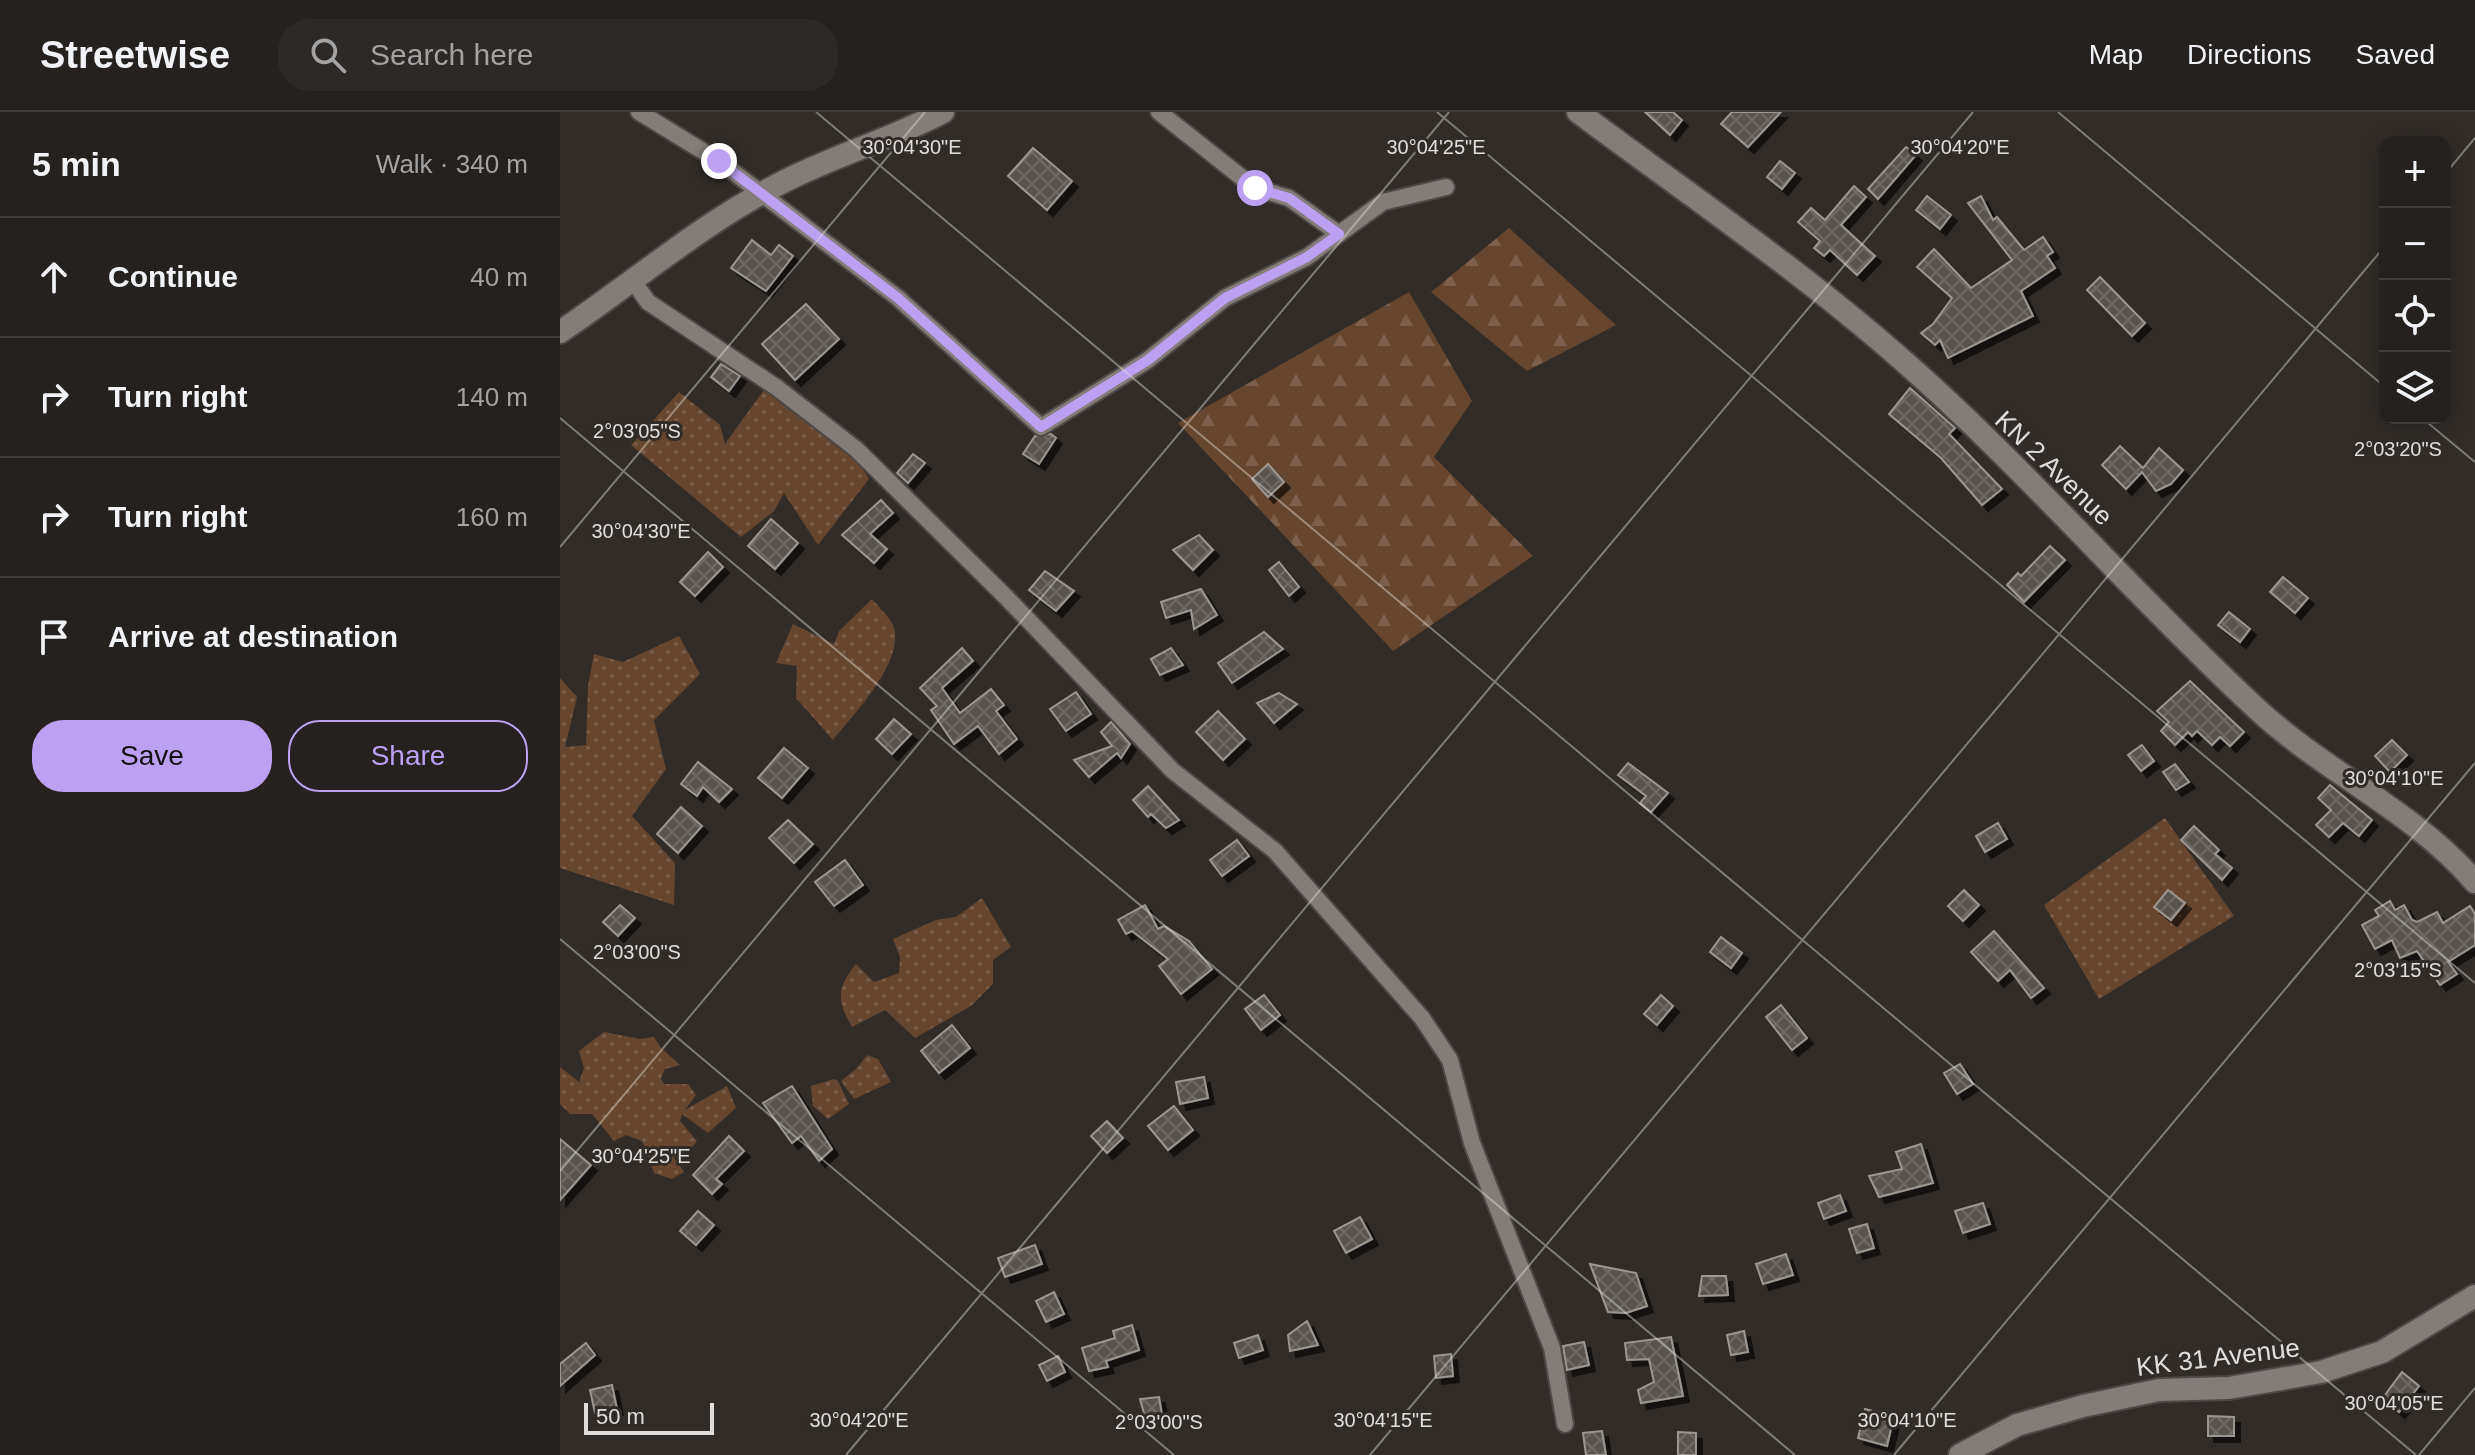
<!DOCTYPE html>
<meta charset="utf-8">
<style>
body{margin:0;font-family:Helvetica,sans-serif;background:#2d2927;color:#f1f3f6}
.controls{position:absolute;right:24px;top:24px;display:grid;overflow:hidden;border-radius:16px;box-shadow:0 4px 20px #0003}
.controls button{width:72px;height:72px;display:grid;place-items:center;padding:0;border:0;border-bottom:2px solid #423e3c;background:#25211e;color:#f1f3f6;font:40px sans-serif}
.scale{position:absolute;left:24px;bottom:20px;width:130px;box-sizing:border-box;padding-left:8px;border:4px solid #e0ddda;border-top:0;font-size:22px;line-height:28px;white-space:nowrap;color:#e0ddda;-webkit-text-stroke:6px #312c28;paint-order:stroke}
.stop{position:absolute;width:24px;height:24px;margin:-18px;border:6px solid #bca0f2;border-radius:50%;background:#fff}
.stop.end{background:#bca0f2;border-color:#fff;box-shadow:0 2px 8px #0008}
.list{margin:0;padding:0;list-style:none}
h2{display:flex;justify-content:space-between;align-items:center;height:104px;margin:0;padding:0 32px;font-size:34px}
h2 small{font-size:26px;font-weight:400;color:#a3a3a4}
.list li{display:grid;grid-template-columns:52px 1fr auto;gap:24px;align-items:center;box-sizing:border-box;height:120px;padding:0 32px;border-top:2px solid #423e3c}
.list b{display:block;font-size:30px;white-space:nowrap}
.list em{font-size:26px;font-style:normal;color:#a3a3a4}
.actions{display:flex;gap:16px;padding:24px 32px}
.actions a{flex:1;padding:18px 0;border:2px solid #bca0f2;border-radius:32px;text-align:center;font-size:28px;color:#bca0f2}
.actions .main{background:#bca0f2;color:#111}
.icon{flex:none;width:44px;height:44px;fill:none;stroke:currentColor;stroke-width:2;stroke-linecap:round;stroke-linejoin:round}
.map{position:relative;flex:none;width:1915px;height:1343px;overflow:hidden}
header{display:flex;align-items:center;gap:48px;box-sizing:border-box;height:112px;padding:0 40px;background:#25211e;border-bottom:2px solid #423e3c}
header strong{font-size:38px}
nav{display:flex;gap:44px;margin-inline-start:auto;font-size:28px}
.search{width:560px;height:72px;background:#2d2927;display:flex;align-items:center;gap:20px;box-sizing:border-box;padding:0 28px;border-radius:32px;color:#a3a3a4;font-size:30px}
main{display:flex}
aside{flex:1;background:#25211e}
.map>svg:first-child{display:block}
.green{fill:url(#green-dots)}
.forest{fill:url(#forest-firs)}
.building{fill:url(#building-cross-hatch);stroke:#9c9691;stroke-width:2;filter:url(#shadow)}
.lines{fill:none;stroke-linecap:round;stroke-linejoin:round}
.street-casing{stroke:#4d4845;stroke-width:20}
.secondary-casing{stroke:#4d4845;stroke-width:26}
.street{stroke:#837c78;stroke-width:16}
.secondary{stroke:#837c78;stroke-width:22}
.route{stroke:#bca0f2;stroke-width:10}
.ticks{fill:none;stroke:#e0ddda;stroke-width:2;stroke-opacity:0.45}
.labels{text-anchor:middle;stroke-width:6;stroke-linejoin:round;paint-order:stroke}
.street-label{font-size:26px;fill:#e0ddda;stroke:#312c28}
.ticks-label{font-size:20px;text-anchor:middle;fill:#e0ddda;stroke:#312c28;stroke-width:6;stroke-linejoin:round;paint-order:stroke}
</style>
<header>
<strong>Streetwise</strong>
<div class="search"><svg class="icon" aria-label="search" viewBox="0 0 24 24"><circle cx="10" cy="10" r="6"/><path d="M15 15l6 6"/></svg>Search here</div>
<nav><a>Map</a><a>Directions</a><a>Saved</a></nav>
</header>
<main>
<aside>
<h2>5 min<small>Walk · 340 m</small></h2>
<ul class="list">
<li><svg class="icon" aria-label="ahead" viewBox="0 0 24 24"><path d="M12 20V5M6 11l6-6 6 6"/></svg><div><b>Continue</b></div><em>40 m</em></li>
<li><svg class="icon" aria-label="right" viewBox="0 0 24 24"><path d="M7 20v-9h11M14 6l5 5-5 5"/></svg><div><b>Turn right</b></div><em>140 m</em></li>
<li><svg class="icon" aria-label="right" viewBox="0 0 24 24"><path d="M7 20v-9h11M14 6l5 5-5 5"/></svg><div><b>Turn right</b></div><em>160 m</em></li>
<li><svg class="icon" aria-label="arrive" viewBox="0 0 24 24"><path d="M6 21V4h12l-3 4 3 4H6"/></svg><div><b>Arrive at destination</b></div></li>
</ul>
<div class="actions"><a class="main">Save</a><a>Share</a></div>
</aside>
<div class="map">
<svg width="1915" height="1343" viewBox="0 0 1915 1343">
<defs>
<pattern id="green-dots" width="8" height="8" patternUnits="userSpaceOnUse" patternTransform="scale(2)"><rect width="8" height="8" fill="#67462f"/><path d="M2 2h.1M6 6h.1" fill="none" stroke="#7c604d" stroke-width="1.8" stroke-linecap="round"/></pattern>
<pattern id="forest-firs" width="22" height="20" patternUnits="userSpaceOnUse" patternTransform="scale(2)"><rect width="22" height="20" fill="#67462f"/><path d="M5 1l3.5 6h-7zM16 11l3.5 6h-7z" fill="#7c604d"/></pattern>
<pattern id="building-cross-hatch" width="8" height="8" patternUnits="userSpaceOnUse" patternTransform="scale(2)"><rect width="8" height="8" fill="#58524e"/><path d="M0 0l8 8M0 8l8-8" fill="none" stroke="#706a67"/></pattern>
<filter id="shadow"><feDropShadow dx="6" dy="6" stdDeviation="0" flood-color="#0009"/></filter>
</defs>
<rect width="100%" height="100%" fill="#312c28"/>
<g class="green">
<path d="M206,275L292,340L309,367L258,433L224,381L214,399L181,425L71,333L119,280L160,313L165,332Z"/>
<path d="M312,487C318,494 327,503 332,511C349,545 294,602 273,628L236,586L237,554L216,551L233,512L274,532L279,519Z"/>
<path d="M119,524L140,562L94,608L106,657L72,704L115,751L114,793L0,756V566L17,585L5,635L26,633L28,574L34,542L63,550Z"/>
<path d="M1605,706L1674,804L1539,887L1484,793Z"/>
<path d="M422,786L451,835L433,848V872L411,894L355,926L325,898L292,915C277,889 276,876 296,852L314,870L339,861L340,845L333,827L376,808L396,805Z"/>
<path d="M44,920L80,927L94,925L101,936L120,953L105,957L101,966L104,972H128L136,983L125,998L167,974L176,996L148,1021L122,1002L120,1009L137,1029L123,1046L113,1044L124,1060L112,1067L94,1061L82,1029L66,1023L54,1029L32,1002H10L0,992V955L19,970L24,956L19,939Z"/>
<path d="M307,943L318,947L331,970L294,987L281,969L297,956Z"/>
<path d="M274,967L278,969L289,992L268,1007L253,994L251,974Z"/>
</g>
<g class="forest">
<path d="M949,116L1056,213L967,259L871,180Z"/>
<path d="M849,180L912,289L874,345L973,444L833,539L618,311Z"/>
</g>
<g class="building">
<path d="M1085,0H1113L1122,8L1110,23Z"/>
<path d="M1172,0H1221L1188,35L1161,12Z"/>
<path d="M1346,35L1356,43L1318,87L1308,77Z"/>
<path d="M473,36L512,69L487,98L448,64Z"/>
<path d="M1220,49L1235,61L1222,77L1207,65Z"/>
<path d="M1294,74L1306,85L1281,113L1315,144L1297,163L1270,138L1264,144L1254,136L1260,129L1238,110L1251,96L1265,108Z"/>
<path d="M1367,84L1391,103L1380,117L1356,98Z"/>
<path d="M1421,84L1433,108L1437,105L1464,138L1483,125L1493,140L1487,144L1495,156L1461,179L1473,204L1388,246L1380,228L1375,233L1361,221L1373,212L1392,186L1357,155L1374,137L1411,176L1452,148L1408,91Z"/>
<path d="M192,128L211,143L219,133L233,144L206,179L171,156Z"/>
<path d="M1540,165L1585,211L1572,224L1527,178Z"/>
<path d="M246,192L279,227L235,268L202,232Z"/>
<path d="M161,252L180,264L169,279L151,265Z"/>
<path d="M1350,276L1395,316L1389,322L1442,377L1422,393L1381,346L1329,302Z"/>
<path d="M491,322L496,326L479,352L463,342L475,324Z"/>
<path d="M1560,334L1583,356L1599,336L1623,358L1611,372L1596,379L1582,360L1566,377L1542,353Z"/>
<path d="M353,342L365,351L348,371L337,361Z"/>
<path d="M708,352L724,370L708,385L692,367Z"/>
<path d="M321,388L333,401L310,422L327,437L314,451L282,423Z"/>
<path d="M211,407L238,431L215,457L188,434Z"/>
<path d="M639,423L653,438L633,458L613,438Z"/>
<path d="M1490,434L1505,448L1464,490L1447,473L1458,461L1461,464Z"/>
<path d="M148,440L163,455L135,484L120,470Z"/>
<path d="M719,450L739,475L729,484L709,458Z"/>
<path d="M485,459L514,479L496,499L469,478Z"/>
<path d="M1723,465L1748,486L1735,501L1710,480Z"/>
<path d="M641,477L657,503L634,517L631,498L606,506L601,490Z"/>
<path d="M1669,500L1690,517L1680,530L1658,513Z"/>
<path d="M704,520L723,537L672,571L658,551Z"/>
<path d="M402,536L413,549L382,576L400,601L431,577L444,593L436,599L457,627L439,642L418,614L394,632L371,598L377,594L360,576Z"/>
<path d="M611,536L623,553L600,563L591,547Z"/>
<path d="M1630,569L1684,620L1670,634L1660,625L1652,633L1637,619L1632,624L1628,620L1615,633L1601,619L1609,610L1597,599Z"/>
<path d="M516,580L531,602L506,619L490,597Z"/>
<path d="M719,581L737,592L714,611L697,591Z"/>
<path d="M658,599L685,627L663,648L636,620Z"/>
<path d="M334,607L351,622L332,642L316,627Z"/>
<path d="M551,610L570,632L561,646L557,641L529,665L514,648L552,634L541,620Z"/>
<path d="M1832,628L1847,643L1830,660L1815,644Z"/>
<path d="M1582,633L1594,649L1581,659L1568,643Z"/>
<path d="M224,636L248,656L222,686L198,666Z"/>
<path d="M138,650L172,677L159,690L143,675L137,684L121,672Z"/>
<path d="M1068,651L1108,681L1091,700L1080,691L1086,684L1058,663Z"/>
<path d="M1615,652L1629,670L1616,678L1603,660Z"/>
<path d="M1770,673L1812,708L1799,724L1783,711L1769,725L1756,713L1771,698L1758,686Z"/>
<path d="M588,674L619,708L606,716L591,702L588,705L573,688Z"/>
<path d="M121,695L142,714L118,741L97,722Z"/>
<path d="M228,708L253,732L234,751L209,726Z"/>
<path d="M1438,711L1447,727L1425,740L1416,724Z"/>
<path d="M1634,714L1659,738L1655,742L1672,756L1662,768L1621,728Z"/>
<path d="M677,728L689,744L662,764L650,748Z"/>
<path d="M285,748L303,773L274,794L255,770Z"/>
<path d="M1404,778L1419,793L1403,809L1388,794Z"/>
<path d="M1608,778L1625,791L1611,808L1594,795Z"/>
<path d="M1830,789L1835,798L1844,793L1852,808L1857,810L1877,800L1883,811L1910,794L1915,802V833L1888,850L1897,862L1880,873L1857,839L1840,846L1832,828L1815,837L1802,813L1819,804L1815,798Z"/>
<path d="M60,793L75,806L58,824L43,810Z"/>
<path d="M585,793L598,817L604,814L629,829L652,857L621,882L599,854L608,847L572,819L566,822L558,808Z"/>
<path d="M1434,819L1484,876L1471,886L1450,858L1438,869L1411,840Z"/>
<path d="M1161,825L1182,841L1171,856L1150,840Z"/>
<path d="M704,883L720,903L701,918L685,897Z"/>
<path d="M1101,883L1113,894L1097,913L1084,902Z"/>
<path d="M1221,893L1247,926L1232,938L1206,905Z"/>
<path d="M392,913L410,936L379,961L361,939Z"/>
<path d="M1400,952L1413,972L1397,982L1384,961Z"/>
<path d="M644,965L648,986L620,992L616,970Z"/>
<path d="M232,974L272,1037L259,1049L241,1024L232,1031L203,991Z"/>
<path d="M614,994L633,1018L608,1038L588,1014Z"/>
<path d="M547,1009L563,1026L547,1041L531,1024Z"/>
<path d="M169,1024L184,1039L156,1067L162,1072L152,1082L133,1063Z"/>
<path d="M0,1027L31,1053L0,1088Z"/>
<path d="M1361,1032L1373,1071L1319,1085L1309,1064L1342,1057L1336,1040Z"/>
<path d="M1280,1083L1286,1099L1264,1107L1258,1091Z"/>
<path d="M1423,1091L1430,1112L1403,1121L1395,1099Z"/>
<path d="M138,1099L154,1113L136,1133L120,1119Z"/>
<path d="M800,1105L812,1127L786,1141L774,1119Z"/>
<path d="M1307,1112L1314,1136L1297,1141L1289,1117Z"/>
<path d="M475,1133L482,1152L445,1165L438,1146Z"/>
<path d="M1226,1142L1233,1163L1203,1172L1196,1152Z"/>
<path d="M1030,1152L1076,1161L1087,1194L1066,1201L1048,1200Z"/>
<path d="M1142,1164H1166L1168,1183L1139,1184Z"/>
<path d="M494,1180L504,1202L486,1210L476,1189Z"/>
<path d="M747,1209L758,1233L730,1239L728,1223Z"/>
<path d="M572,1213L579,1238L546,1249L548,1255L529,1259L522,1236L555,1226L553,1219Z"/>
<path d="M1184,1219L1188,1240L1171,1243L1167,1223Z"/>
<path d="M698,1223L703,1238L679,1246L674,1231Z"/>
<path d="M1111,1225L1123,1284L1081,1291L1078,1278L1094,1270L1089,1247L1067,1248L1065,1231Z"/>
<path d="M1024,1230L1029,1253L1007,1258L1003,1234Z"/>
<path d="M26,1231L35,1243L0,1274V1252Z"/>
<path d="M891,1242L893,1264L876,1266L874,1244Z"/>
<path d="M498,1244L505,1260L487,1269L479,1253Z"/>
<path d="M1842,1260L1859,1274L1839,1300L1822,1287Z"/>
<path d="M52,1273L57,1297L35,1301L30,1278Z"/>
<path d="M599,1285L602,1303L585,1305L580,1287Z"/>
<path d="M1305,1297L1334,1304L1327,1334L1298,1326Z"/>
<path d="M1648,1304L1674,1305V1324H1648Z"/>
<path d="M1042,1319L1046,1343H1026L1023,1321Z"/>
<path d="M1118,1320L1136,1321V1343H1118Z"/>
</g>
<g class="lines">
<defs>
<g id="street">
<path d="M79,0L159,49L338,186L481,315L588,248L665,186L747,145L823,90L886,75"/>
<path d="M599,0L695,76L729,86L779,122"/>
<path d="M73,169L88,190L216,275L296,337L446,485L613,659L715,739L862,906L890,948L912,1031L992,1236L1005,1312"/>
</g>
<g id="secondary">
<path d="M1018,0C1132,85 1252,166 1358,262C1476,368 1581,490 1698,598C1766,661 1854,699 1915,770"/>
<path d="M0,220C73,171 141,112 219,72C272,44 330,28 383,0"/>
<path d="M1400,1343L1457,1313L1523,1294L1599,1278L1669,1276L1761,1260L1822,1240L1915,1184"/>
</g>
</defs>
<use href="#street" class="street-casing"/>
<use href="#secondary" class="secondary-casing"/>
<use href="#street" class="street"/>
<use href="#secondary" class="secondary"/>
</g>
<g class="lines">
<path class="route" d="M159,49L338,186L481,315L588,248L665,186L747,145L779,122L729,86L695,76"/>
</g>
<path class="ticks" d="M256,0L1856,1343M877,0L1915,871M1498,0L1825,275M1885,62L1915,26M0,306L1235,1343M1862,306L1915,350M0,435L365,0M0,827L614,1343M0,1059L889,0M286,1343L1413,0M810,1343L1825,134M1334,1343L1915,651M1859,1343L1915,1276"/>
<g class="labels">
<g class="street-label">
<text transform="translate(1494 356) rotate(44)" y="9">KN 2 Avenue</text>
<text transform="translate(1658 1245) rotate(-7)" y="9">KK 31 Avenue</text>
</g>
</g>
<g class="ticks-label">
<text x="352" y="42">30°04'30"E</text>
<text x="876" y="42">30°04'25"E</text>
<text x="1400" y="42">30°04'20"E</text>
<text x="77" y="326">2°03'05"S</text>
<text x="1838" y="344">2°03'20"S</text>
<text x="81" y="426">30°04'30"E</text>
<text x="1834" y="673">30°04'10"E</text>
<text x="77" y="847">2°03'00"S</text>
<text x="1838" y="865">2°03'15"S</text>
<text x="81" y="1051">30°04'25"E</text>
<text x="1834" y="1298">30°04'05"E</text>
<text x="299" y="1315">30°04'20"E</text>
<text x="823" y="1315">30°04'15"E</text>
<text x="1347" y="1315">30°04'10"E</text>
<text x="599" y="1317">2°03'00"S</text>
</g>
</svg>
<div class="controls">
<button>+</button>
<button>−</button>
<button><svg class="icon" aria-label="locate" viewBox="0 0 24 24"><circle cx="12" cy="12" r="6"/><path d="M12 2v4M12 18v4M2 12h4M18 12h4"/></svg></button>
<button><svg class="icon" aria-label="layers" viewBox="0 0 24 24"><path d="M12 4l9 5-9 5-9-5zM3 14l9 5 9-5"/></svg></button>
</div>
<div class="scale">50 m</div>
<div class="stop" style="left:695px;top:76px"></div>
<div class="stop end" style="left:159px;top:49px"></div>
</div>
</main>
